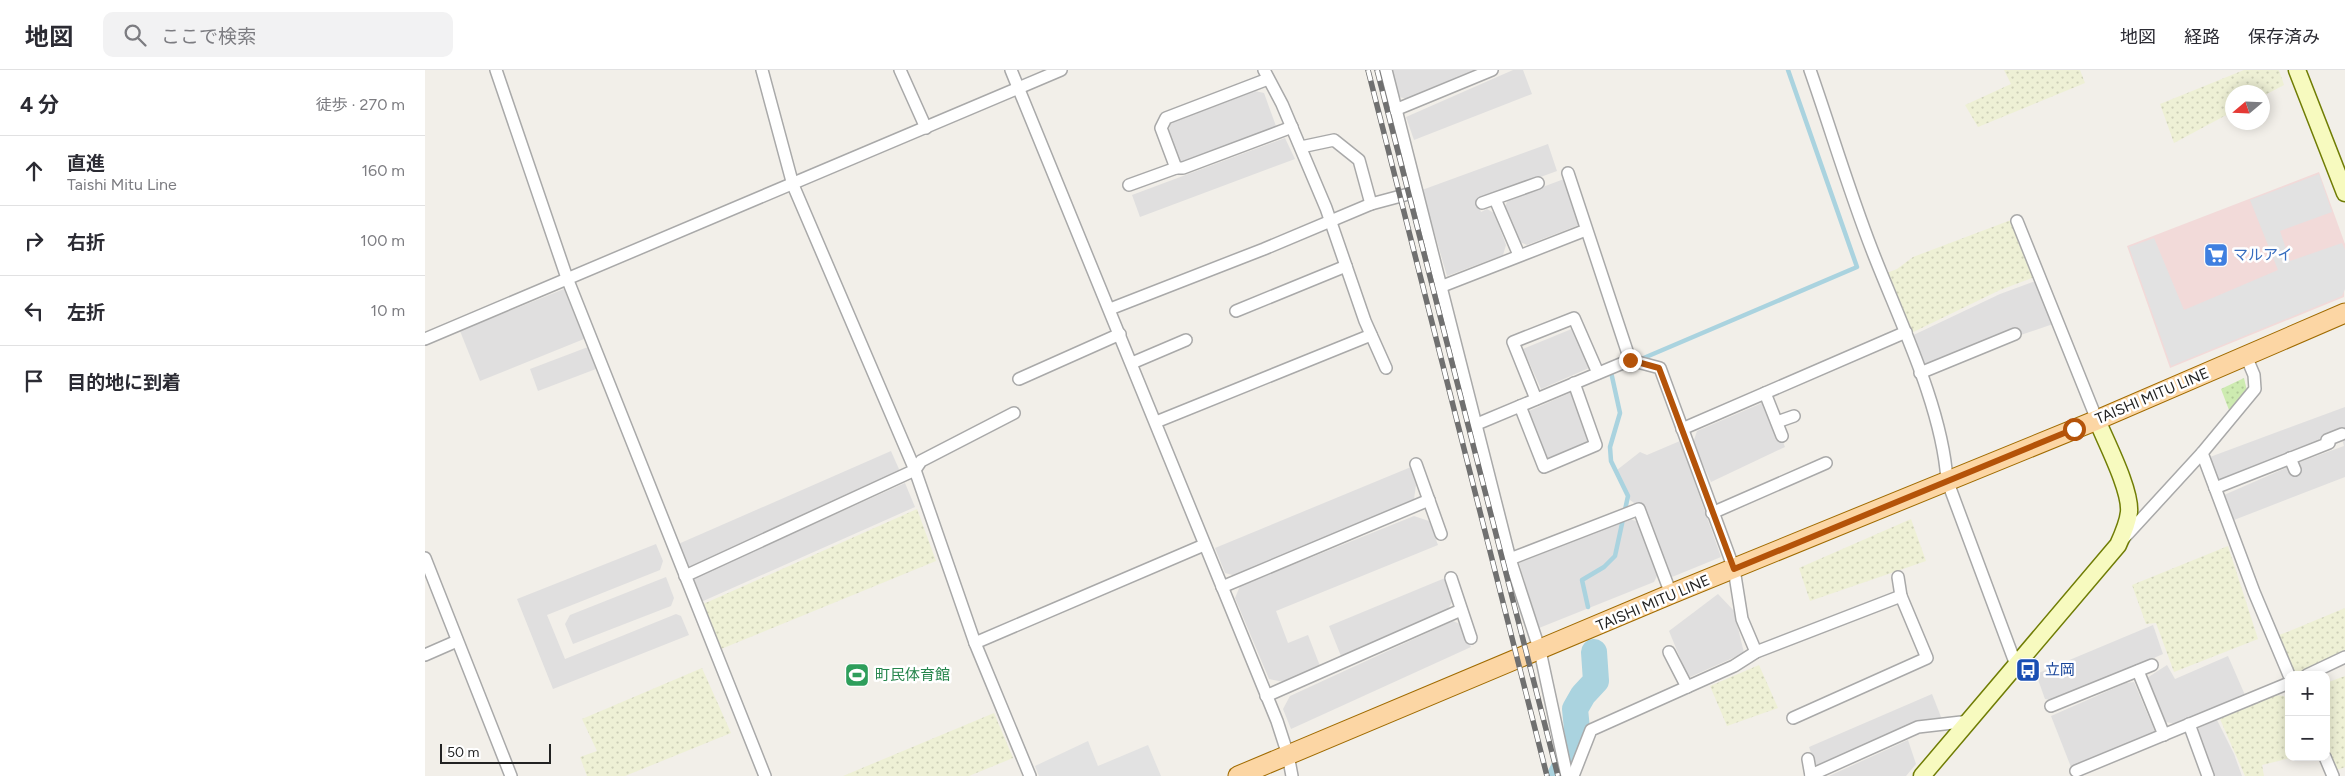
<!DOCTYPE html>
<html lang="ja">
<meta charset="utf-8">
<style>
body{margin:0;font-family:Figtree,"Noto Sans JP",sans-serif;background:#f2f2f3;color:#2b2b33}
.controls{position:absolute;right:15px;bottom:15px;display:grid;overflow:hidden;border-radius:10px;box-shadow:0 2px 12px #0003}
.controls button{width:45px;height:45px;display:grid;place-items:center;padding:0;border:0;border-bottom:1px solid #e1e1e2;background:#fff;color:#2b2b33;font:25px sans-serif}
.compass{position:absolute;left:1800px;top:15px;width:45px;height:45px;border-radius:50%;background:#fff;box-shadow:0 2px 12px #0003;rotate:251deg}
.scale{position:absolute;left:15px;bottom:12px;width:111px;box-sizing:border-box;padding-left:5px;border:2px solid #222;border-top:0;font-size:14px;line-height:18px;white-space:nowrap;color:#222;-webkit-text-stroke:4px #fff;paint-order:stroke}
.stop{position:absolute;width:15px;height:15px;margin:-11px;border:4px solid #b45309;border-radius:50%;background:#fff}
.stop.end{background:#b45309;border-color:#fff;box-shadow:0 1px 5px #0008}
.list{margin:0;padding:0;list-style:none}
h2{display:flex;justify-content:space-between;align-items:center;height:65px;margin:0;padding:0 20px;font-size:21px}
h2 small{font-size:16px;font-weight:400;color:#7c7c81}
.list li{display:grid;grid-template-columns:32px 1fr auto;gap:15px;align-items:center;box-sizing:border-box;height:70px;padding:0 20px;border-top:1px solid #e1e1e2}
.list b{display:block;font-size:19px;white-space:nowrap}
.list p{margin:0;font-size:16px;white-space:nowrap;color:#7c7c81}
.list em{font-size:16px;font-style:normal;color:#7c7c81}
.icon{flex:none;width:28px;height:28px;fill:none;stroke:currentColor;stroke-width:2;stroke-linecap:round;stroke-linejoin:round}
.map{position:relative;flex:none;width:1920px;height:706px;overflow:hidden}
header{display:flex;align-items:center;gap:30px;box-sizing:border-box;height:70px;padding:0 25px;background:#fff;border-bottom:1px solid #e1e1e2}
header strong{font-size:24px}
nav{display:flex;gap:28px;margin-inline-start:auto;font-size:18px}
.search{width:350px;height:45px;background:#f2f2f3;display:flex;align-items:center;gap:12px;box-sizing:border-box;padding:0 18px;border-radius:10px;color:#7c7c81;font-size:19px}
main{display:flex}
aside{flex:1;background:#fff}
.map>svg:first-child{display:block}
.residential{fill:#e0dfdf}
.commercial{fill:#f2dad9}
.farmland{fill:url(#farmland-dots)}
.grass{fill:url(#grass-dots)}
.parking{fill:#e2e2e2}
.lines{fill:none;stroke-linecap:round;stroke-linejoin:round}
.stream{stroke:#aad3df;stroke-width:4.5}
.river{stroke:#aad3df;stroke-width:26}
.street-casing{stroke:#a9a9a9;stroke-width:14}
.secondary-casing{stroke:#707d05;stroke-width:19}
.primary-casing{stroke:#a06b00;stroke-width:21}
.street{stroke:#fff;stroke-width:11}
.secondary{stroke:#f7fabf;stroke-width:16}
.primary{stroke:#fcd6a4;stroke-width:19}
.rail-casing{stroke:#707070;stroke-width:5.5}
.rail{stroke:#fff;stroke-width:4;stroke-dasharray:11;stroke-linecap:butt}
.route{stroke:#b45309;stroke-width:6}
.labels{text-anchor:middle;stroke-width:5;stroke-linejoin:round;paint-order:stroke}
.shop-label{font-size:15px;fill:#366cbe;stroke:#fff;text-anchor:start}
.street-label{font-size:15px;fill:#222;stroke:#fff}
.transit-label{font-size:15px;fill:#164399;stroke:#fff;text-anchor:start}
.leisure-label{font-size:15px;fill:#27864d;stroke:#fff;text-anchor:start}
</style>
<header>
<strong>地図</strong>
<div class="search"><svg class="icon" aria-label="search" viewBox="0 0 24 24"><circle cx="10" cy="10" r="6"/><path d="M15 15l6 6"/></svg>ここで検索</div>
<nav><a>地図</a><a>経路</a><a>保存済み</a></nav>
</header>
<main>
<aside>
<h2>4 分<small>徒歩 · 270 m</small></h2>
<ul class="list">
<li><svg class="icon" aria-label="ahead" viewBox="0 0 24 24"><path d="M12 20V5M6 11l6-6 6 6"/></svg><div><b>直進</b><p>Taishi Mitu Line</p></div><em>160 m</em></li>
<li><svg class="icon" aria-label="right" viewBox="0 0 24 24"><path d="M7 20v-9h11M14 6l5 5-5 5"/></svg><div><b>右折</b></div><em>100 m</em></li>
<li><svg class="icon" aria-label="left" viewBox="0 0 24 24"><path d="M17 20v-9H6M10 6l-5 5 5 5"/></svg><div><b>左折</b></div><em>10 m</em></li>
<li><svg class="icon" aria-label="arrive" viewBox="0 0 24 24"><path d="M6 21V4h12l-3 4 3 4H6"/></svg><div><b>目的地に到着</b></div></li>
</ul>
</aside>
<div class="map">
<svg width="1920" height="706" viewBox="0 0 1920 706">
<defs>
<pattern id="farmland-dots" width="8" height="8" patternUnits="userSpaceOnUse" patternTransform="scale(1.25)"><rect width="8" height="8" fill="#eef0d5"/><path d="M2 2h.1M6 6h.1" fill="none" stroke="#ccceb7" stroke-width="1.8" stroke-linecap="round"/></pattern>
<pattern id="grass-dots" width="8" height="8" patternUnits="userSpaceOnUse" patternTransform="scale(1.25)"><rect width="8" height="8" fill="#cdebb0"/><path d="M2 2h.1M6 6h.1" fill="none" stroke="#b0c997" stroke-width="1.8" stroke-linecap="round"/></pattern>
</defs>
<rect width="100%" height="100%" fill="#f2efe9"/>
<g class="residential">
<path d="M967,0H1054L983,29L974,27Z"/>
<path d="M1088,0H1098L1107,24L989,70L981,47Z"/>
<path d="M830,21L839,23L852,59L759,94L751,91L742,65L746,53Z"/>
<path d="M860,68L870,89L715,147L707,125Z"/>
<path d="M1123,74L1132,101L1052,130L1056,142L1062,139L1069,143L1081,175L1078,185L1022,206L997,120Z"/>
<path d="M1139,109L1154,155L1102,175L1095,172L1078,140L1083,130Z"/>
<path d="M1613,210L1631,253L1490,301L1478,270L1575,224Z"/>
<path d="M139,219L159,269L55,311L35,261Z"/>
<path d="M1149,258L1164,298L1116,319L1098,279Z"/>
<path d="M163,277L171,299L113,321L105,299Z"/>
<path d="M1147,322L1165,369L1164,374L1129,389H1122L1104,341Z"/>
<path d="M1337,333L1343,336L1360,377L1286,412L1268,373L1272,361Z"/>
<path d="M1920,337V359L1894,369V372L1794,412L1785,387Z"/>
<path d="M1920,368V407L1809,450L1799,425L1872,393L1919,376L1917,369Z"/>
<path d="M1255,371L1296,487L1247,507L1243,502L1217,433L1212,435L1205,430L1192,400L1215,382L1222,385Z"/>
<path d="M466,381L477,406L262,500L251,475Z"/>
<path d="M986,397L991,415L989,429L811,506L800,503L790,478Z"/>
<path d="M480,413L490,437L276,532L266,509Z"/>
<path d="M989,446L1004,451L1013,475L851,541L863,573L883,565L895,596L859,612L844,609L810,528L815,516Z"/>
<path d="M1205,449L1214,452L1233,504L1229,512L1114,558L1094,493Z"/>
<path d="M231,474L238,491L235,500L122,545L140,589L251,544L256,546L264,565L128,619L92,529Z"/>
<path d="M241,507L249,528L246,536L148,574L140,554L145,545Z"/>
<path d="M1020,508L1027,532L1023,539L916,586L904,556Z"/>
<path d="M1293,524L1309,541L1319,583L1265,607L1260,600L1244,561Z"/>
<path d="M1028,551L1035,554L1046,577L866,659L858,639L865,626Z"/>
<path d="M1728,555L1738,584L1630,631L1620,629L1611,604Z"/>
<path d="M1803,586L1820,625L1750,654L1741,652L1722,608L1742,595L1750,609Z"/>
<path d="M1709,612L1730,662L1655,696L1646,697L1626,646L1701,613Z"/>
<path d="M1507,624L1518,652L1391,697L1384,677Z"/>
<path d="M1792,650L1809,684L1817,706H1787L1769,660Z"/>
<path d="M1483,670L1491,694L1481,706H1404Z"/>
</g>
<path class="commercial" d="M1894,102L1920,174L1919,227L1745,298L1702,176Z"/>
<g class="farmland">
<path d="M1579,0H1655L1660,13L1553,57L1540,35L1586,14Z"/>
<path d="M1819,0H1854L1859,15L1838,26V22H1808L1807,42L1749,73L1735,34Z"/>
<path d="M1586,150L1612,206L1575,220L1478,267L1454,206L1472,199L1488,187Z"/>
<path d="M492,439L511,491L296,579L276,535Z"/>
<path d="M1486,449L1501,491L1385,531L1374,498Z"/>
<path d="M1803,476L1833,569L1749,602L1731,553L1721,554L1707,515Z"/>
<path d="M1920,538V591L1877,605H1864L1845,569Z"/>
<path d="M1334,595L1353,638L1302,656L1285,616Z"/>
<path d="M277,598L306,663L200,706H162L155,687L172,681L157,649Z"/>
<path d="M1920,606V697L1912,700L1901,684V613Z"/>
<path d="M1849,625L1859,626L1864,636V687H1869L1837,695L1839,706H1820L1795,649Z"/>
<path d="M569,643L588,688L544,706H418Z"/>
</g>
<path class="grass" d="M1819,308L1822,321L1811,337L1804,340L1796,319Z"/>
<g class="parking">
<path d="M1894,104L1907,142L1855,161L1865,191L1917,173L1920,180V219L1917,226L1746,296L1704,177L1729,168L1759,240L1853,200L1825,130Z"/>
<path d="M663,671L673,696L723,675L736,706H614L610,696Z"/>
</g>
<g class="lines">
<g class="stream">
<path d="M1214,290L1432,197L1363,0"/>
<path d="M1163,537L1157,510L1179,497L1190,486L1203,426L1186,391L1185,377L1195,343L1186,302L1188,301"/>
</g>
<path class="river" d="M1135,706L1153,669L1150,639L1158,625L1171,611L1169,582"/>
<defs>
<g id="street">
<path d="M71,0L142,208L340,706"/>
<path d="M337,0L368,115L490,400L550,573L605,706"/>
<path d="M475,0L501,58"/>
<path d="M586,0L852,651L863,685L867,706"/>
<path d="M839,0L857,34L901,138L940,251L961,298"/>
<path d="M961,0L1085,489L1115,581L1142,706"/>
<path d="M1385,0C1406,60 1424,121 1447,180C1474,250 1517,336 1522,410L1591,595"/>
<path d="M970,40L1067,0"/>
<path d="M876,77L909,70L934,90L946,134"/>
<path d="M751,98L736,58L741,48L843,9"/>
<path d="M1143,103L1205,290"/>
<path d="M704,115L751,98H758L867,57"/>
<path d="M1070,129L1094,185"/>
<path d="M1057,133L1113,113"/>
<path d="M1592,151L1672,350"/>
<path d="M1015,217L1161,160"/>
<path d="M685,239L839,179L946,134L991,122"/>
<path d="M811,241L921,196"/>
<path d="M0,269L636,0"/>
<path d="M707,293L761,270"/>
<path d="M1495,303L1590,264"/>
<path d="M594,309L695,264"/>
<path d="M1340,323L1357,366"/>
<path d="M1111,329L1088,272L1149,248L1173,303"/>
<path d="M1095,336L1119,397L1171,375L1149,313"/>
<path d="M731,352L946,265"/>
<path d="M1352,352L1369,346"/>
<path d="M1052,354L1205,290L1235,298L1309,499L1317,549L1331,582"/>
<path d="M1257,359L1481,262"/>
<path d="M1777,383L1829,522L1864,605"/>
<path d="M1865,388L1870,400"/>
<path d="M991,394L1016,464"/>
<path d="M1790,418L1904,373L1902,370L1917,364"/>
<path d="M1287,443L1401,393"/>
<path d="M1699,468L1777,383L1830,319L1829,305L1821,286"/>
<path d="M0,488L86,706"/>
<path d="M1085,489L1214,439L1246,524"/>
<path d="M260,506L490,400L496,391L589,343"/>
<path d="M1026,508L1046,568"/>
<path d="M797,517L1004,430"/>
<path d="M550,573L779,475"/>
<path d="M1244,582L1262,617"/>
<path d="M0,585L32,571"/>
<path d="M1713,601L1739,665"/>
<path d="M1882,605L1920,587"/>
<path d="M841,626L1036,540"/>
<path d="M1626,636L1727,595"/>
<path d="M1368,648L1502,588L1476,526L1473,507"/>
<path d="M1764,654L1783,706"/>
<path d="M1900,687L1908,706"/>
<path d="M1383,689L1386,706"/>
<path d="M1651,701L1864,613"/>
<path d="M1386,705L1493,657L1545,651"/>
<path d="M1148,706L1166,660L1309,596L1331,582L1476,526"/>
</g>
<g id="secondary">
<path d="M1872,0L1920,123"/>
<path d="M1497,706L1693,475C1698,464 1703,453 1704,442C1706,420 1681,372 1672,350"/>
</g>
<path id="primary" d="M813,706L1246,524L1672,350L1920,243"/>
</defs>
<use href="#street" class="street-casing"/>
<use href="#secondary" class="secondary-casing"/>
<use href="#primary" class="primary-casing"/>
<use href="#street" class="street"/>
<use href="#secondary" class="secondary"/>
<use href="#primary" class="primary"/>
<defs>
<g id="rail">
<path d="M943,0L1122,706"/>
<path d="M952,0L1133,706"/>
</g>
</defs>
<use href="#rail" class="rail-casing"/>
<use href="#rail" class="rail"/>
</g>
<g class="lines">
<path class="route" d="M1205,290L1234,298L1309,499L1649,359"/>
</g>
<defs>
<symbol id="supermarket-square" viewBox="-11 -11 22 22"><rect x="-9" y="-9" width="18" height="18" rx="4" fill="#3f7fe0" stroke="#fff"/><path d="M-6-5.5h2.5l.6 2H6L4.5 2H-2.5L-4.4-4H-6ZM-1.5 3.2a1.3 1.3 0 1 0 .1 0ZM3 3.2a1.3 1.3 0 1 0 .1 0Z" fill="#fff"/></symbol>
<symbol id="bus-square" viewBox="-11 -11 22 22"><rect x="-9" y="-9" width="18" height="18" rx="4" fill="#1a4fb4" stroke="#fff"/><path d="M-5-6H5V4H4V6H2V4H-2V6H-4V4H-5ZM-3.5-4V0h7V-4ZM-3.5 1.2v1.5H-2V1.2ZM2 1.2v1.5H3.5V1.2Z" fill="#fff"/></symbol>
<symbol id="stadium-square" viewBox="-11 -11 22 22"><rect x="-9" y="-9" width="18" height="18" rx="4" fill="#2e9e5b" stroke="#fff"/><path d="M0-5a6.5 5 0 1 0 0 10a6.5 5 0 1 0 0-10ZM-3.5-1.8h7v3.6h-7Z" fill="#fff"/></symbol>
</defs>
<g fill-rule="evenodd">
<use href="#supermarket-square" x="1777" y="171" width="28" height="28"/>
<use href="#bus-square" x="1589" y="586" width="28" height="28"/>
<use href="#stadium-square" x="418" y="591" width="28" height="28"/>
</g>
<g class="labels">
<g class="shop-label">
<text x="1808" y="190">マルアイ</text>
</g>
<g class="street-label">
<text transform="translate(1727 326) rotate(-23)" y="5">TAISHI MITU LINE</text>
<text transform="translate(1228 533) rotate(-23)" y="5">TAISHI MITU LINE</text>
</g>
<g class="transit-label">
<text x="1620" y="605">立岡</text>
</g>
<g class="leisure-label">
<text x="450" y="610">町民体育館</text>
</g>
</g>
</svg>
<div class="controls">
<button>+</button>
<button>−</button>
</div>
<svg class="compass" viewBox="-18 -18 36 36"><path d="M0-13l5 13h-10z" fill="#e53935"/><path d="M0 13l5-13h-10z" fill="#7c7c81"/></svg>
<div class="scale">50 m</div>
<div class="stop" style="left:1649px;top:359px"></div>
<div class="stop end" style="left:1205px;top:290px"></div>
</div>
</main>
